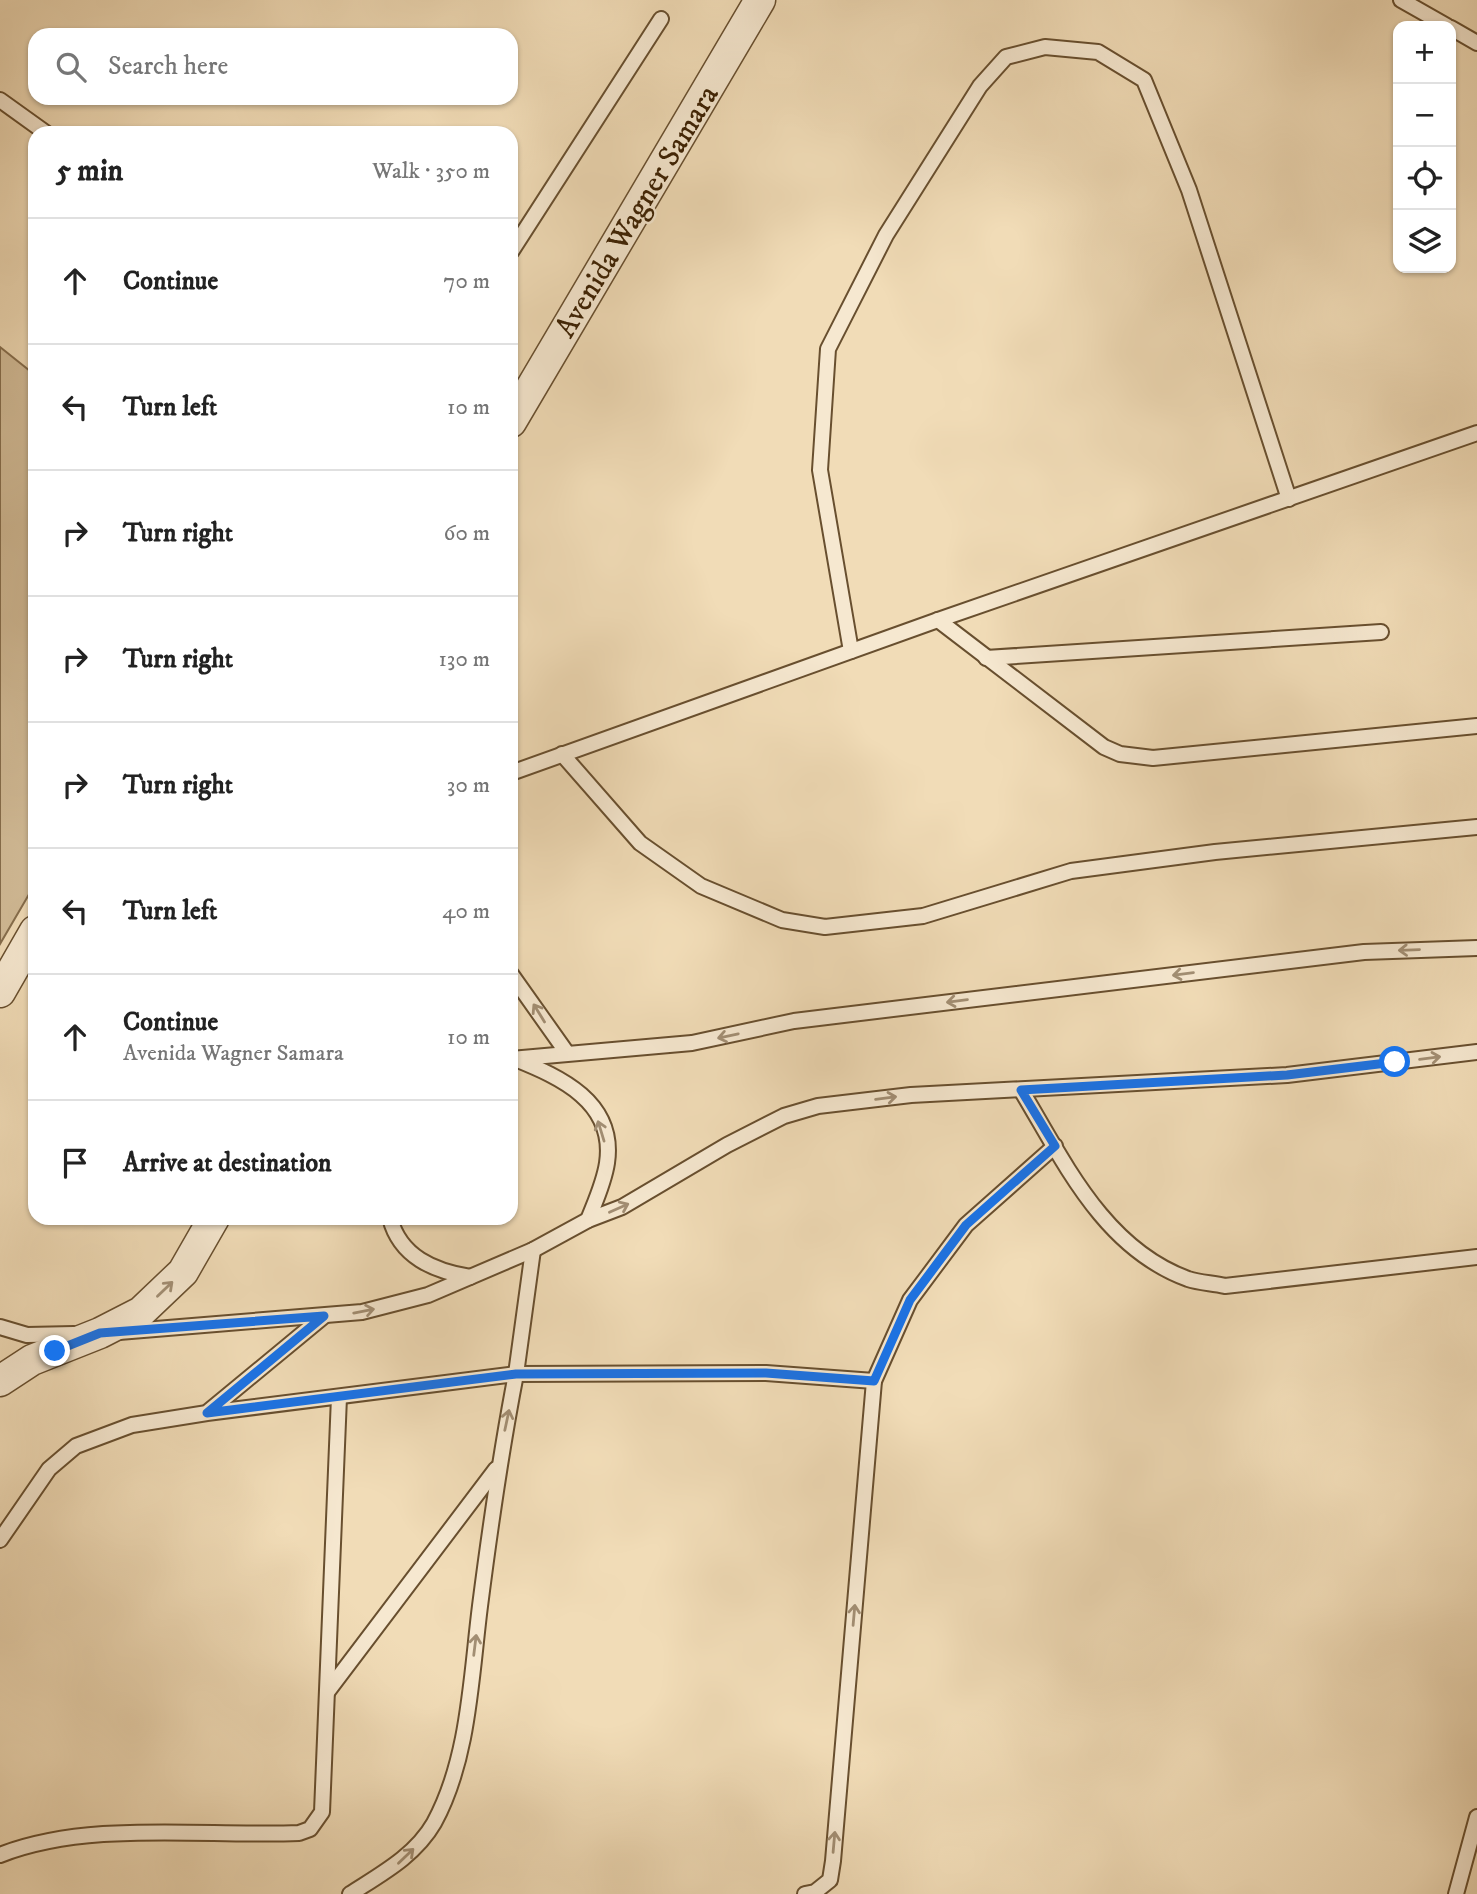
<!DOCTYPE html>
<meta charset="utf-8">
<style>
body{margin:0;font-family:"IM FELL DW Pica",serif;background:#f2f2f2;color:#222}
.controls{position:absolute;right:21px;top:21px;display:grid;overflow:hidden;border-radius:14px;box-shadow:0 2px 5px #0004}
.controls button{width:63px;height:63px;display:grid;place-items:center;padding:0;border:0;border-bottom:2px solid #e0e0e0;background:#fff;color:#222;font:35px sans-serif}
.stop{position:absolute;width:21px;height:21px;margin:-16px;border:5px solid #1a73e8;border-radius:50%;background:#fff}
.stop.end{background:#1a73e8;border-color:#fff;box-shadow:0 2px 7px #0008}
.list{margin:0;padding:0;list-style:none}
h2{display:flex;justify-content:space-between;align-items:center;height:91px;margin:0;padding:0 28px;font-size:30px}
h2 small{font-size:23px;font-weight:400;color:#767676}
.list li{display:grid;grid-template-columns:46px 1fr auto;gap:21px;align-items:center;box-sizing:border-box;height:126px;padding:0 28px;border-top:2px solid #e0e0e0}
.list b{display:block;font-size:26px;white-space:nowrap}
.list p{margin:0;font-size:23px;white-space:nowrap;color:#767676}
.list em{font-size:23px;font-style:normal;color:#767676}
.icon{flex:none;width:38px;height:38px;fill:none;stroke:currentColor;stroke-width:2;stroke-linecap:round;stroke-linejoin:round}
.map{position:relative;flex:none;width:1477px;height:1894px;overflow:hidden}
.search{position:absolute;background:#fff;box-shadow:0 2px 5px #0004;left:28px;top:28px;width:490px;height:77px;display:flex;align-items:center;gap:18px;box-sizing:border-box;padding:0 24px;border-radius:21px;color:#767676;font-size:26px}
.panel{position:absolute;background:#fff;box-shadow:0 2px 5px #0004;left:28px;top:126px;width:490px;height:1099px;border-radius:21px}
.map>svg:first-child{display:block}
.green{fill:#d2bc98;stroke:#866e4d;stroke-width:2}
.lines{fill:none;stroke-linecap:round;stroke-linejoin:round}
.lane-casing{stroke:#684f2f;stroke-width:18}
.street-casing{stroke:#684f2f;stroke-width:33}
.lane{stroke:#f6e8d0;stroke-width:14}
.street{stroke:#f6e8d0;stroke-width:30}
.oneway{stroke:#a28e73}
.route{stroke:#1a73e8;stroke-width:9}
.labels{text-anchor:middle;stroke-width:5;stroke-linejoin:round;paint-order:stroke}
.street-label{font-size:30px;fill:#3b2002;stroke:#f6e8d0}
</style>
<div class="map">
<svg width="1477" height="1894" viewBox="0 0 1477 1894">
<rect width="100%" height="100%" fill="#f1dcb7"/>
<filter id="stains"><feTurbulence type="fractalNoise" baseFrequency=".00286" numOctaves="4"/><feColorMatrix values="0 0 0 0 .2 0 0 0 0 .09 0 0 0 0 .02 0 0 0 .5 -.17"/></filter>
<radialGradient id="worn" r=".72"><stop offset=".6" stop-color="#630" stop-opacity="0"/><stop offset="1" stop-color="#630" stop-opacity=".3"/></radialGradient>
<path class="green" d="M0,347L35,375V884L0,944Z"/>
<g class="lines">
<defs>
<g id="lane">
<path d="M1401,0L1447,26"/>
<path d="M1451,28L1477,43"/>
<path d="M0,100L46,133"/>
<path d="M511,252L661,19"/>
<path d="M938,620L1104,747L1120,754L1153,758L1477,726"/>
<path d="M851,651L820,470L828,349L886,235L980,86L1006,57L1045,47L1098,52L1144,80L1189,190L1289,499"/>
<path d="M986,658L1381,632"/>
<path d="M562,754L640,843L701,886L782,920L825,927L923,916L1071,871L1215,852L1477,827"/>
<path d="M511,773L938,620L1477,433"/>
<path d="M511,974L567,1053"/>
<path d="M511,1059L692,1043L794,1021L1364,952L1477,948"/>
<path d="M515,1059C560,1077 616,1102 607,1163C604,1183 595,1202 588,1220"/>
<path d="M1021,1090C1064,1161 1103,1248 1188,1279C1200,1283 1213,1283 1225,1286L1477,1257"/>
<path d="M390,1218C400,1257 434,1271 470,1277"/>
<path d="M533,1250L516,1374L766,1373L874,1381"/>
<path d="M0,1327L27,1335L74,1334"/>
<path d="M119,1332L362,1312L428,1295L533,1250L588,1220L622,1207L727,1145L784,1116L818,1106L911,1095L1287,1075L1477,1052"/>
<path d="M209,1411L324,1316"/>
<path d="M0,1540L49,1469L76,1446L132,1425L207,1413L516,1374C501,1451 490,1528 480,1606C471,1677 469,1759 434,1823C415,1856 381,1874 350,1894"/>
<path d="M328,1691L496,1469"/>
<path d="M0,1855C89,1820 204,1837 299,1833L310,1829L322,1812L339,1397"/>
<path d="M805,1894L815,1892L830,1880L833,1861L874,1381L910,1300L966,1225L1055,1146"/>
<path d="M1456,1894L1477,1817"/>
</g>
<g id="street">
<path d="M511,422L760,0"/>
<path d="M0,992L35,931"/>
<path d="M0,1381L32,1360L100,1333L141,1312L183,1272L214,1218"/>
</g>
</defs>
<use href="#lane" class="lane-casing"/>
<use href="#street" class="street-casing"/>
<use href="#lane" class="lane"/>
<use href="#street" class="street"/>
</g>
<defs><path id="oneway-shaft" d="M-6 0H5M1.5-3L5.5 0L1.5 3" fill="none" stroke-width="1.6" stroke-linecap="round" stroke-linejoin="round" transform="scale(1.75)"/></defs>
<g class="oneway">
<use href="#oneway-shaft" transform="translate(1409 950) rotate(178)"/>
<use href="#oneway-shaft" transform="translate(1183 974) rotate(173)"/>
<use href="#oneway-shaft" transform="translate(957 1001) rotate(173)"/>
<use href="#oneway-shaft" transform="translate(539 1013) rotate(-122)"/>
<use href="#oneway-shaft" transform="translate(728 1036) rotate(168)"/>
<use href="#oneway-shaft" transform="translate(1430 1058) rotate(-7)"/>
<use href="#oneway-shaft" transform="translate(886 1098) rotate(-7)"/>
<use href="#oneway-shaft" transform="translate(601 1131) rotate(-107)"/>
<use href="#oneway-shaft" transform="translate(619 1208) rotate(-24)"/>
<use href="#oneway-shaft" transform="translate(165 1289) rotate(-44)"/>
<use href="#oneway-shaft" transform="translate(364 1311) rotate(-11)"/>
<use href="#oneway-shaft" transform="translate(507 1420) rotate(-78)"/>
<use href="#oneway-shaft" transform="translate(854 1615) rotate(-85)"/>
<use href="#oneway-shaft" transform="translate(475 1645) rotate(-83)"/>
<use href="#oneway-shaft" transform="translate(834 1842) rotate(-85)"/>
<use href="#oneway-shaft" transform="translate(406 1856) rotate(-44)"/>
</g>
<g class="lines">
<path class="route" d="M55,1351L100,1333L324,1316L207,1413L516,1374L766,1373L874,1381L910,1300L966,1225L1055,1146L1021,1090L1287,1075L1395,1062"/>
</g>
<g class="labels">
<g class="street-label">
<text transform="translate(636 211) rotate(-59)" y="10">Avenida Wagner Samara</text>
</g>
</g>
<rect width="100%" height="100%" filter="url(#stains)"/>
<rect width="100%" height="100%" fill="url(#worn)"/>
</svg>
<div class="controls">
<button>+</button>
<button>−</button>
<button><svg class="icon" aria-label="locate" viewBox="0 0 24 24"><circle cx="12" cy="12" r="6"/><path d="M12 2v4M12 18v4M2 12h4M18 12h4"/></svg></button>
<button><svg class="icon" aria-label="layers" viewBox="0 0 24 24"><path d="M12 4l9 5-9 5-9-5zM3 14l9 5 9-5"/></svg></button>
</div>
<div class="stop" style="left:1395px;top:1062px"></div>
<div class="stop end" style="left:55px;top:1351px"></div>
<div class="search"><svg class="icon" aria-label="search" viewBox="0 0 24 24"><circle cx="10" cy="10" r="6"/><path d="M15 15l6 6"/></svg>Search here</div>
<section class="panel">
<h2>5 min<small>Walk · 350 m</small></h2>
<ul class="list">
<li><svg class="icon" aria-label="ahead" viewBox="0 0 24 24"><path d="M12 20V5M6 11l6-6 6 6"/></svg><div><b>Continue</b></div><em>70 m</em></li>
<li><svg class="icon" aria-label="left" viewBox="0 0 24 24"><path d="M17 20v-9H6M10 6l-5 5 5 5"/></svg><div><b>Turn left</b></div><em>10 m</em></li>
<li><svg class="icon" aria-label="right" viewBox="0 0 24 24"><path d="M7 20v-9h11M14 6l5 5-5 5"/></svg><div><b>Turn right</b></div><em>60 m</em></li>
<li><svg class="icon" aria-label="right" viewBox="0 0 24 24"><path d="M7 20v-9h11M14 6l5 5-5 5"/></svg><div><b>Turn right</b></div><em>130 m</em></li>
<li><svg class="icon" aria-label="right" viewBox="0 0 24 24"><path d="M7 20v-9h11M14 6l5 5-5 5"/></svg><div><b>Turn right</b></div><em>30 m</em></li>
<li><svg class="icon" aria-label="left" viewBox="0 0 24 24"><path d="M17 20v-9H6M10 6l-5 5 5 5"/></svg><div><b>Turn left</b></div><em>40 m</em></li>
<li><svg class="icon" aria-label="ahead" viewBox="0 0 24 24"><path d="M12 20V5M6 11l6-6 6 6"/></svg><div><b>Continue</b><p>Avenida Wagner Samara</p></div><em>10 m</em></li>
<li><svg class="icon" aria-label="arrive" viewBox="0 0 24 24"><path d="M6 21V4h12l-3 4 3 4H6"/></svg><div><b>Arrive at destination</b></div></li>
</ul>
</section>
</div>
